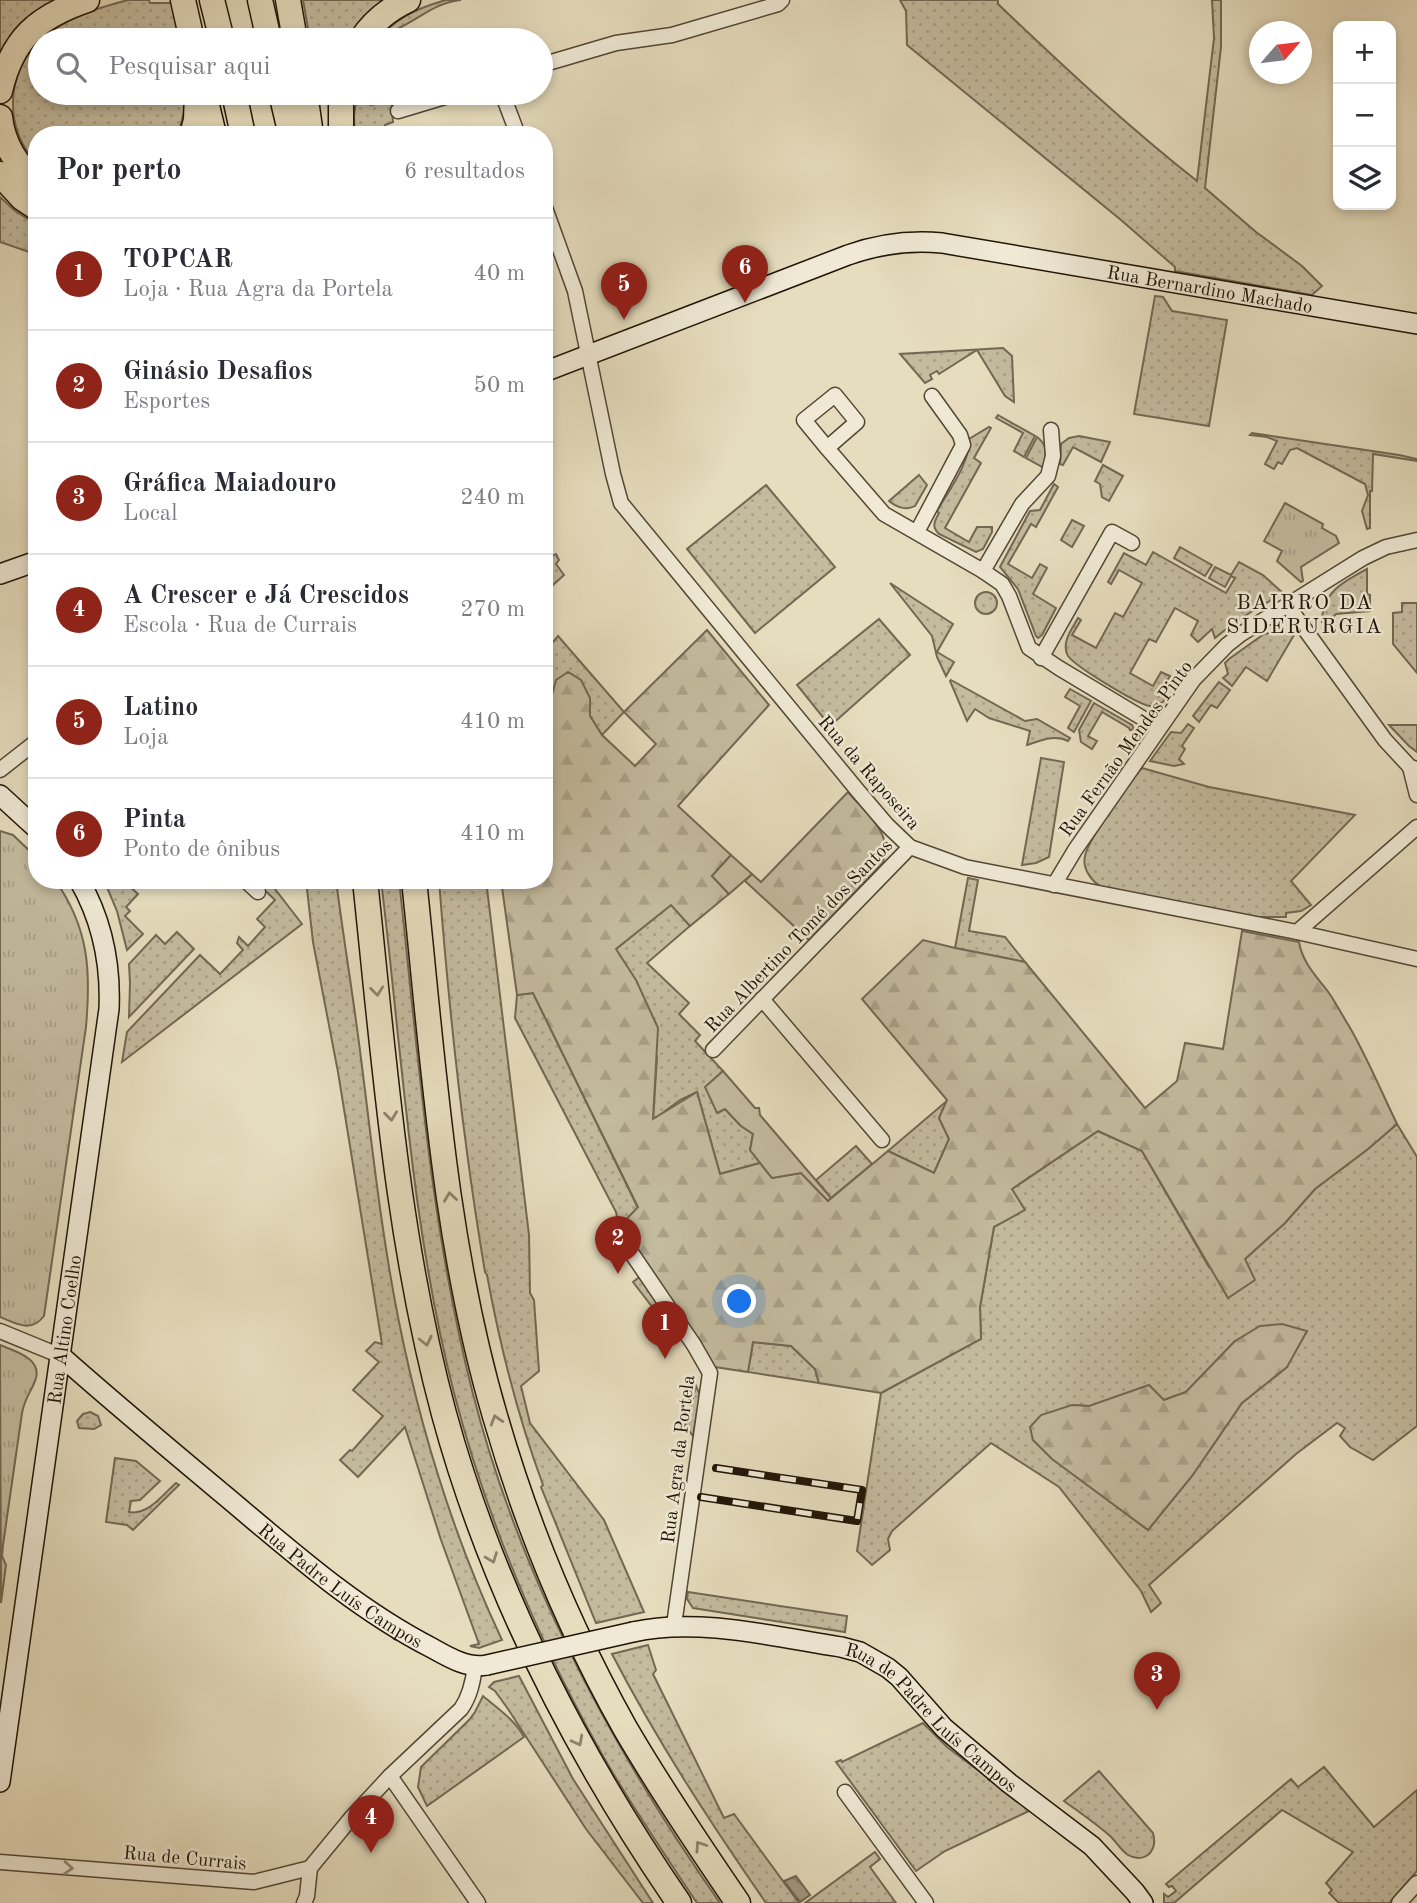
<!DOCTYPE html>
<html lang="pt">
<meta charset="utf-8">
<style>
body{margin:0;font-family:"Old Standard TT",serif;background:#f7f7f7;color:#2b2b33}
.controls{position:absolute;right:21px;top:21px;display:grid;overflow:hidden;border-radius:14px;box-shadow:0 4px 10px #0003}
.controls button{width:63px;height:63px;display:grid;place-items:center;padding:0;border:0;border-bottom:2px solid #e1e1e2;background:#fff;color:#2b2b33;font:35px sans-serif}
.compass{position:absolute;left:1249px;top:21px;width:63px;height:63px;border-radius:50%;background:#fff;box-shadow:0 4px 10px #0003;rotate:62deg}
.you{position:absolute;left:740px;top:1302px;width:24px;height:24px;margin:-18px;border:5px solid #fff;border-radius:50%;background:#1a73e8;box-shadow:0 0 0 10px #1a73e833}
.badge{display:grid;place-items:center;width:46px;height:46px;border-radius:50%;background:#8f2418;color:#fff;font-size:23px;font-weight:700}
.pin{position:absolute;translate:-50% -58px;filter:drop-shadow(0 2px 4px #0008)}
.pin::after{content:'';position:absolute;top:37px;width:24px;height:21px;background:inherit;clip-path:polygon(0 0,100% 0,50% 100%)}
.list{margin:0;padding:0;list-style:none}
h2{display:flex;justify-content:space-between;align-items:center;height:91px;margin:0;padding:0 28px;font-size:30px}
h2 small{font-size:23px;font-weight:400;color:#7c7c81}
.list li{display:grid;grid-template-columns:46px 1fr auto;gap:21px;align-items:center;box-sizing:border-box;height:112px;padding:0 28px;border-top:2px solid #e1e1e2}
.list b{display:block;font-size:26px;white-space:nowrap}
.list p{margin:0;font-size:23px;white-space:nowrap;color:#7c7c81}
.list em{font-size:23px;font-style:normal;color:#7c7c81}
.icon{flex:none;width:38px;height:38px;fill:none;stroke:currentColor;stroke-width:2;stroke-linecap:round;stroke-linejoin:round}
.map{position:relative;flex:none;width:1417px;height:1903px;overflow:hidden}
.search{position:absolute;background:#fff;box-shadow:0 4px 10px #0003;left:28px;top:28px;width:525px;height:77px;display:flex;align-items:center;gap:18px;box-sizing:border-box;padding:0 24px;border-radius:38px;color:#7c7c81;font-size:26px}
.panel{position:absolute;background:#fff;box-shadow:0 4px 10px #0003;left:28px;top:126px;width:525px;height:763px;border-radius:28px}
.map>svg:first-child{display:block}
.grass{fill:url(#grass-dots);stroke:#726853;stroke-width:2;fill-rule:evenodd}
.forest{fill:url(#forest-firs);stroke:#726853;stroke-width:2}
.park{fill:url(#park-tufts);stroke:#726853;stroke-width:2}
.garden{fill:#c4bb9f;stroke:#726853;stroke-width:2}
.water{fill:url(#water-waves);stroke:#6f6450;stroke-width:2}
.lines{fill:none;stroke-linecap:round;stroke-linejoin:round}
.street-casing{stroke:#524735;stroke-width:17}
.secondary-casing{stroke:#201507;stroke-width:22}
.highway-casing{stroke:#201507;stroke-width:27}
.street{stroke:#efe9d5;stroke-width:14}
.secondary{stroke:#efe9d5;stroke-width:19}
.highway{stroke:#e6ddbe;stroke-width:24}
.rail-casing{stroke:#201507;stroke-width:8}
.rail{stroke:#efe9d5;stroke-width:5;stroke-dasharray:16;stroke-linecap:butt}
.secondary-bridge-casing{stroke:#201507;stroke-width:22;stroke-linecap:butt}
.secondary-bridge{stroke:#efe9d5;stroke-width:19}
.oneway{stroke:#8d836c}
.oneway2{stroke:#928a78}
.labels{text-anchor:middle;stroke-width:5;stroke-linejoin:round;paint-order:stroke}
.street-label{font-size:19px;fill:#201507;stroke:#efe9d5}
.neighbourhood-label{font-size:21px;letter-spacing:2px;fill:#201507;stroke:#efe9d5}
</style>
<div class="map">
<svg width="1417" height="1903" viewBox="0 0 1417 1903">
<defs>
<pattern id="grass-dots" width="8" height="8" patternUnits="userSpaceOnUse" patternTransform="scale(1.75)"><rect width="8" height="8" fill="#c4bb9f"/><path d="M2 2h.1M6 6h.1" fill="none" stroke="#a8a087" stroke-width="1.8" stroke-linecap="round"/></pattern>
<pattern id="forest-firs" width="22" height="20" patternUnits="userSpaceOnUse" patternTransform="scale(1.75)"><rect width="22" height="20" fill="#c4bb9f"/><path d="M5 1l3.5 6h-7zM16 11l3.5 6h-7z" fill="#a8a087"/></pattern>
<pattern id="park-tufts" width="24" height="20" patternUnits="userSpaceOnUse" patternTransform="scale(1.75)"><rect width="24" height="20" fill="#c4bb9f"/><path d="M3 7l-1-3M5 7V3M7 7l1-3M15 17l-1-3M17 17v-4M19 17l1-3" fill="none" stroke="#a8a087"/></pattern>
<pattern id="water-waves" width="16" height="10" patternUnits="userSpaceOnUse" patternTransform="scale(1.75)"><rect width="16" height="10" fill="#a39980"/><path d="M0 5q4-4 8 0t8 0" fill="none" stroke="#847c67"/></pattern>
</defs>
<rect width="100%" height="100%" fill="#e6ddbe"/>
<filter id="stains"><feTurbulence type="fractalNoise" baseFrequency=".00286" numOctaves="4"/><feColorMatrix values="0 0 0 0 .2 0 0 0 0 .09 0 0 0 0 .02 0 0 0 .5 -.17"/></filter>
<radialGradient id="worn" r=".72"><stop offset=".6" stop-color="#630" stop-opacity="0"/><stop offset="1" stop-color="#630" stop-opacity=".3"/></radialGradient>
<g class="grass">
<path d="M0,0H63L0,56Z"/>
<path d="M128,0H149L150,3H172L180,40H40C65,18 97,8 128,0Z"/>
<path d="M303,0H384L355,28L346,40H310Z"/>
<path d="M446,0H461C437,2 420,18 399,28L394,40H378C394,18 420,7 446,0Z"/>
<path d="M900,0H998V4C1062,65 1127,126 1197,181L1214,38L1212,0H1221V47L1205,188L1256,232L1302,266L1322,286L1312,295L1175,271V267L1121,220L907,45L906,11Z"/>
<path d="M40,40V93H186L184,112L178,135H37V164C4,128 5,75 40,40Z"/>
<path d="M357,93H375L371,105L391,101L393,122L385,125L384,129L378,130L374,135H355L354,116Z"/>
<path d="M0,197L14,210L37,225V249L29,252L0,242Z"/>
<path d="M1155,296L1163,297L1172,311L1227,320L1209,426L1134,414Z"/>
<path d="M1003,348L1012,356L1014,402L1005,396L977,350L939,374L937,371L930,375L932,379L925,383L900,354Z"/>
<path d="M998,415L1035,436L1024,457L1014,451L1023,433L996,418Z"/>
<path d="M989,427L991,428L974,458L981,463L945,528L969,542L977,527H992V532L983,549L976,552L939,534C931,527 935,520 939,513L937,511C948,492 971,461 969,439Z"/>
<path d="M1252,433L1399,455L1417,459V461L1373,454L1372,491H1370V528L1367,529L1362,511L1368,495L1365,484L1297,448L1290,450L1282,464L1278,462L1274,469L1265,464L1277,441L1267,437L1250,435Z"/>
<path d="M1079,436L1110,442L1101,462L1073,447L1063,465L1060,464L1061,444L1069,438Z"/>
<path d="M1037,437C1049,446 1046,455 1044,468L1026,458Z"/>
<path d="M1103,465L1123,476L1109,501L1102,497L1100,484L1095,481Z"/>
<path d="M919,475L927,485L915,506C906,511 896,507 889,501Z"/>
<path d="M1054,484L1058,487L1036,527L1031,524L1008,564L1032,578L1040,564L1047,568L1033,594L1056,608L1042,635L1038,638L1036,636L1018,589L1000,567L1030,511L1040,510Z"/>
<path d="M766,485L835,567L755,633L687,549Z"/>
<path d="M1072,520L1084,526L1072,547L1061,540Z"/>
<path d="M1180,547L1212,565L1205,576L1174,558Z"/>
<path d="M1153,552L1226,593L1235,578L1231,576L1225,587L1209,578L1215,567L1231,575L1239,562L1263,575L1283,593L1236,621L1215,638L1212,629L1198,642L1191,635L1198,621L1175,608L1156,642L1149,639L1130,673L1153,686L1161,672L1170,676L1160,692L1165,700C1161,704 1157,707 1150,706C1139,705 1070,664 1067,654C1062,641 1072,629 1078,618L1081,620L1072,635L1096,648L1115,613L1123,617L1142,583L1119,570L1111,584L1108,582L1124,553L1146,565Z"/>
<path d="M556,554L559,560L556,564L564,575L544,593V557L548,558Z"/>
<path d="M1367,569V594L1370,595V611L1336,614L1332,618L1333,622H1322C1322,592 1343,582 1367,569Z"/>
<path d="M890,583L953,624L937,652L954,662L946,676L937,657L932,636Z"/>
<circle cx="986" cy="603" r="11"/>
<path d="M1402,603H1417V673L1393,644V613L1402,612Z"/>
<path d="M879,619L910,655L830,726L797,685Z"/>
<path d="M1281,631L1294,635L1267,681L1246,667L1232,686L1223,678L1228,674L1225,663L1229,659L1264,634Z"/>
<path d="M558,636L624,712L602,735L590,716L548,710L544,720V647L547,649Z"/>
<path d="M951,680L1025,721L1037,719L1070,738L1068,741C1055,734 1040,741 1027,745L1030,731L989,718L975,709L967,721L950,681Z"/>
<path d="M1219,682L1230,690L1217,708L1211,705L1199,722L1193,716Z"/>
<path d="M1070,689L1091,701L1074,732L1068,728L1080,706L1065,697Z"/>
<path d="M1094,703L1132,725L1134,729L1130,730L1129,728L1102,712L1088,736L1097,741L1092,749L1081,742L1079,730Z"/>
<path d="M1188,724L1194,728L1182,746L1185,749L1179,759L1184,764L1174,766L1150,761L1171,732L1181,733Z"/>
<path d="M1389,725H1417V752L1409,746Z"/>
<path d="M1041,758L1064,762L1049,857L1036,863L1022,865Z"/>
<path d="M1142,768L1209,787L1355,815L1291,881L1311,905L1301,911L1286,913V917H1258L1103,888C1092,882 1082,869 1085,856C1088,840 1130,780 1142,768Z"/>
<path d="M968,878L978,880L969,931L1005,937L1025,962L955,948Z"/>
<path d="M111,880H123L138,894L126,907L130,911L125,916L143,934L127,950L117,911L106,885Z"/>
<path d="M254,880H268L302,924L122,1062L127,1032L200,955L220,974L243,950L237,943L239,937L248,946L265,927L257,919L275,900Z"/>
<path d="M306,880H336C343,935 352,989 359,1043C371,1135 380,1226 398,1317C420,1428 454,1538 502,1640L479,1648L470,1646L479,1644L441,1540L405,1427L358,1477L340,1460L350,1450L352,1451L383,1416L353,1390L379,1362L366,1351L375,1342L382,1344L338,1072L313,942Z"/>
<path d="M381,880H399C418,1052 430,1226 473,1394C520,1578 612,1749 720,1903H697C665,1855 632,1807 603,1756C539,1642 487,1520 454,1393C411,1226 402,1052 381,880Z"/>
<path d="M439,880H486L529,1235L530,1293L534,1300L539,1371L521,1386L530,1423L604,1520L644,1612L596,1623L541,1487L543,1485C518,1417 500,1346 487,1275L485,1272C463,1142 449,1011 439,880Z"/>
<path d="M672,904L690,926L647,963L689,1003L679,1014L700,1035L695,1041L723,1071L706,1087L718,1113L725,1109L741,1126L753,1134L750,1150L760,1163L720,1174L697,1092L680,1100L653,1120L657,1057L616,949Z"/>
<path d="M177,932L194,949L129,1017L130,983L129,964L156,935L165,944Z"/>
<path d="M533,993L638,1208L619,1227L616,1212L515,1018L517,995Z"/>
<path d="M948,1100L939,1118L949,1139L934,1173L888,1151Z"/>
<path d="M1397,1124L1417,1157V1426L1373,1460L1350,1447L1340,1436L1345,1428L1337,1423L1296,1454L1149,1585L1161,1603L1151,1612L1141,1591L1059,1487L991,1443L892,1531L888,1539L890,1550L872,1565L857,1551L881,1393L981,1339L980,1307L994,1227L1012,1189L1098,1131L1142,1151L1209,1267L1245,1259L1285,1223L1315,1189L1368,1149ZM1235,1341L1287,1367L1242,1403L1192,1476L1148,1530L1053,1459L1033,1440L1072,1405L1089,1406L1164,1400L1186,1392Z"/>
<path d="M856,1146L872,1164L831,1198L816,1180Z"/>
<path d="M641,1276L682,1335L677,1339L633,1282Z"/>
<path d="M753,1342L791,1346L815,1369L819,1383L748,1372Z"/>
<path d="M696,1386L700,1395L693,1436L685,1426Z"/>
<path d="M90,1412L98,1416L101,1425L94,1429L79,1428L77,1421L83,1414Z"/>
<path d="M115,1458L136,1461L160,1481L140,1500L131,1501L129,1512C148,1516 163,1494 176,1483L179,1485L133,1530L127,1525L106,1522Z"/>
<path d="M688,1592L847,1616L845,1632L693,1608L687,1599Z"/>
<path d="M648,1645L656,1670L653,1674L724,1818L734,1814L799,1903H766C710,1822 657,1741 612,1654Z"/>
<path d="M519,1676L573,1779L653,1903H643L586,1829L508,1709L495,1691L489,1687L494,1682Z"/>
<path d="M483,1696C498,1709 515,1720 524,1737L427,1806L418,1787L421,1767L469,1720L475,1712Z"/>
<path d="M923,1723L947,1747L1031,1810L945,1851L916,1871L836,1762L841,1760L842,1762Z"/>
<path d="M1324,1767L1374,1827L1417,1790V1871L1389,1903H1339L1329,1893L1332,1890L1326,1883L1353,1852L1282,1810L1174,1903H1164V1894L1168,1897L1176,1891L1172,1886L1169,1887L1166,1884L1291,1779L1298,1787Z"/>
<path d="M1099,1771L1153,1833C1155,1840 1155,1848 1149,1854C1143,1859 1135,1859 1128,1855C1121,1851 1116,1841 1109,1835C1095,1823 1079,1812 1064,1801Z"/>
<path d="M875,1852L880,1859L870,1867L896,1903H805Z"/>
</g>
<g class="forest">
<path d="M707,630L769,705L678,806L731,855L712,876L729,894L690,926L671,905L616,949L636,980L658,1028L653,1119L697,1092L720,1174L760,1163L772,1178L801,1173L828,1201L888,1151L934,1173L949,1139L939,1118L947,1100L862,999L923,940L955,948L1025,962L1145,1108L1177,1081L1185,1043L1223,1049L1242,931L1299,942C1302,962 1317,977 1329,993C1336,1003 1342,1015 1349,1026C1367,1057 1381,1091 1397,1124L1368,1149L1315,1189L1285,1223L1245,1259L1255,1280L1228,1298L1142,1151L1098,1131L1012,1189L1025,1210L994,1227L980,1307L981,1339L881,1393L819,1383L815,1369L791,1346L753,1342L748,1372L715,1367L619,1227L638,1207L533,993L517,995L501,880H544V720L548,710L556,680L568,672L581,680L590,698V716L602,735L635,766L656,744L624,712Z"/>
<path d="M848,792C865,812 898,838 881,865L809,940L745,881L752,874L761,882Z"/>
<path d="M1282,1324L1307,1331L1287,1367L1242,1403L1192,1476L1148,1530L1052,1459L1033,1440L1030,1427L1041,1415L1072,1405L1089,1406L1149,1385L1164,1400L1186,1392L1235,1341L1260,1326Z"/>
</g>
<g class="park">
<path d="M1285,503L1323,524L1322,528L1336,536L1339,543L1301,567L1303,581L1301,582L1277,561L1282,551L1264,541Z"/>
<path d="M0,831L13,835L37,858V880H55C89,928 91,971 86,1027L44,1316C31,1333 17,1324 0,1317Z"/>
<path d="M0,1345C15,1351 44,1359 35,1381C30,1394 25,1397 22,1413L3,1545L2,1556L6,1565L1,1603Z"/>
</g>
<g class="garden">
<path d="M731,855L752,874L729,894L712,876Z"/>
<path d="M723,1071L755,1108H759L760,1115L831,1198L828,1201L801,1173L772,1178L750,1150L753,1134L741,1126L725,1109L717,1113L705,1087Z"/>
</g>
<path class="water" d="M796,1876L810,1895L800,1902L784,1881Z"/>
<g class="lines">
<defs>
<g id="street">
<path d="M541,65L616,43L672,35L778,4L782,0"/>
<path d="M502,93L518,135"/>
<path d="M398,111L458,93"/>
<path d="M544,205L575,291L613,474L621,503L858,791L887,825L910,847L965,867L1297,932L1417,959"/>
<path d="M835,395L857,422L827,448L804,420Z"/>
<path d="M827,448L884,514L983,571L1002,584L1009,596L1029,648L1059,668L1159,728"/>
<path d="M917,532L963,445L960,435L932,396"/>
<path d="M983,571L1022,504L1048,476L1053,456L1051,430"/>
<path d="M1288,606L1385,740L1410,767L1417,769"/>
<path d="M1041,658L1112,532L1132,543"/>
<path d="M1410,767L1417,795"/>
<path d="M0,770L37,741"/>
<path d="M245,880L258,892"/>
<path d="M1054,885L1075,850L1194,679L1227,645L1241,634L1363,558L1386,547L1417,540"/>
<path d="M1297,932L1417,827"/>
<path d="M762,999L882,1140"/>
<path d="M713,1050L910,847"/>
<path d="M622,1239L694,1345L710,1373L674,1625"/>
<path d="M0,1331L61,1356"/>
<path d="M390,1776L478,1903"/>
<path d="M845,1792L926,1903"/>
<path d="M0,1862L254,1882L310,1868L352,1817L390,1776L461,1709C470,1696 473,1682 475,1666"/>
<path d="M304,1903L307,1896L310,1868"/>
<path d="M1399,1903L1417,1883"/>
</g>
<g id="secondary">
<path id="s1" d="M544,372L848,255C879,244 910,240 942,243L1417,324"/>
<path d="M0,574L37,561"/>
<path d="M0,795L37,829"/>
<path id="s2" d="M61,1356C114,1403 168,1448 223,1494C290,1550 354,1608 432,1648C448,1657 468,1669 487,1665"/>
<path id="s3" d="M633,1632C697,1617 776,1637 841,1647L860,1652L888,1668L899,1677L944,1728L1009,1783L1092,1846L1135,1892L1143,1903"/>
<path id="s4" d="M0,1782L109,1009C111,963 102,920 79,880"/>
</g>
<g id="highway">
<path d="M183,0L192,40"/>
<path d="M212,0L222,40"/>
<path d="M260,0L269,40"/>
<path d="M288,0L295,40"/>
<path d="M361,40C372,23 389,9 408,0"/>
<path d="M0,91C12,39 37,17 87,0"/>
<path d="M204,93L214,135"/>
<path d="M234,93L243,135"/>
<path d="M281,93L291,135"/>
<path d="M305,93L311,135"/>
<path d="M0,117C3,144 17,166 37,183"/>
<path d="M192,135L196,120L197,93"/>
<path d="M341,135V93"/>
<path d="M0,174L22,198L37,208"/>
<path d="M365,880C384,1059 397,1240 444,1414C492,1590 576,1753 679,1903"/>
<path d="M414,880C433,1058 444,1243 495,1416C526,1524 570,1630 625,1728C660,1788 699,1846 738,1903"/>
</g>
</defs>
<use href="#street" class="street-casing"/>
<use href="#secondary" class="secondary-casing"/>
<use href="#highway" class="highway-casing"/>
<use href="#street" class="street"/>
<use href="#secondary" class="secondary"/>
<use href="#highway" class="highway"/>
<defs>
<path id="rail" d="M701,1497L857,1521L862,1490L716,1468"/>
</defs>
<use href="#rail" class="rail-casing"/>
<use href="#rail" class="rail"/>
<defs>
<path id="secondary-bridge" d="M487,1665L633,1632"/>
</defs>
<use href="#secondary-bridge" class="secondary-bridge-casing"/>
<use href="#secondary-bridge" class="secondary-bridge"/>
</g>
<defs><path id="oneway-chevron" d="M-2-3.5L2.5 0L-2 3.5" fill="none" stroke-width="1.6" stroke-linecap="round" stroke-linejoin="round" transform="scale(1.75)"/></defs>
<g class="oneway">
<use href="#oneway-chevron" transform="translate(377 991) rotate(84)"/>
<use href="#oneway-chevron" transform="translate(391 1116) rotate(83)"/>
<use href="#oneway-chevron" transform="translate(450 1197) rotate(-98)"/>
<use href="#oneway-chevron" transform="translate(426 1341) rotate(77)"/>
<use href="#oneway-chevron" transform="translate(496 1420) rotate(-107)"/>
<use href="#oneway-chevron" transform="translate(492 1558) rotate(69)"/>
<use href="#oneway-chevron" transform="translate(578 1741) rotate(62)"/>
<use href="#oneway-chevron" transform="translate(700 1846) rotate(-124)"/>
</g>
<use class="oneway2" href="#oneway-chevron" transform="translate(68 1868) rotate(4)"/>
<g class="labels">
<g class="street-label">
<text dy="7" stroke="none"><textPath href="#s1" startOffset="693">Rua Bernardino Machado</textPath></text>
<text transform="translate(1125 748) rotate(-54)" y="7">Rua Fernão Mendes Pinto</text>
<text transform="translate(870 772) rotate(49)" y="7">Rua da Raposeira</text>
<text transform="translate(798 935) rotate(-46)" y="7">Rua Albertino Tomé dos Santos</text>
<text dy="7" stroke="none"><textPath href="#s4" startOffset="457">Rua Altino Coelho</textPath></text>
<text transform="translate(677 1459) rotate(-83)" y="7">Rua Agra da Portela</text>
<text dy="7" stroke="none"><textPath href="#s2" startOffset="362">Rua Padre Luís Campos</textPath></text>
<text dy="7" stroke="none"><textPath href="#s3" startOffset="326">Rua de Padre Luís Campos</textPath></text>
<text transform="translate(185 1857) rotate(5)" y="7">Rua de Currais</text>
</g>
<g class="neighbourhood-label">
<text x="1305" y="609">BAIRRO DA<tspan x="1305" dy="24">SIDERURGIA</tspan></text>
</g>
</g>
<rect width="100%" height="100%" filter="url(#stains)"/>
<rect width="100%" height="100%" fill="url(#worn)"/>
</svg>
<div class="controls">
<button>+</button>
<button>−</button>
<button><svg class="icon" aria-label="layers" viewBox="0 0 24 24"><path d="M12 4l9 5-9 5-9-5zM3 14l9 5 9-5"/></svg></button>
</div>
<svg class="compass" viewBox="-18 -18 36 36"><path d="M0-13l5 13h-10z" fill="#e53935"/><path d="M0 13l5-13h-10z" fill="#7c7c81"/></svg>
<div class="you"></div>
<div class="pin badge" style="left:665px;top:1359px">1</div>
<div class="pin badge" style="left:618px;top:1274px">2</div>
<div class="pin badge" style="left:1157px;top:1710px">3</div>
<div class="pin badge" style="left:371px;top:1853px">4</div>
<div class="pin badge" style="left:624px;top:320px">5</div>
<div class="pin badge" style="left:745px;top:303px">6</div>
<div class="search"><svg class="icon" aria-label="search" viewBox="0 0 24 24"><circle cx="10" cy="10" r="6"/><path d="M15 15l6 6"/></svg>Pesquisar aqui</div>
<section class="panel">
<h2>Por perto<small>6 resultados</small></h2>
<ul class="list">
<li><span class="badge">1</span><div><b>TOPCAR</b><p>Loja · Rua Agra da Portela</p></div><em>40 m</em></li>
<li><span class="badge">2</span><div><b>Ginásio Desafios</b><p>Esportes</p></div><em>50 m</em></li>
<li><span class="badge">3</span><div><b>Gráfica Maiadouro</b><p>Local</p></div><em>240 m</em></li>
<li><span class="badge">4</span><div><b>A Crescer e Já Crescidos</b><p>Escola · Rua de Currais</p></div><em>270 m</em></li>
<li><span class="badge">5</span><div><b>Latino</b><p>Loja</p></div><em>410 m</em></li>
<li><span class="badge">6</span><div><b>Pinta</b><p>Ponto de ônibus</p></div><em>410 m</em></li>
</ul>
</section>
</div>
